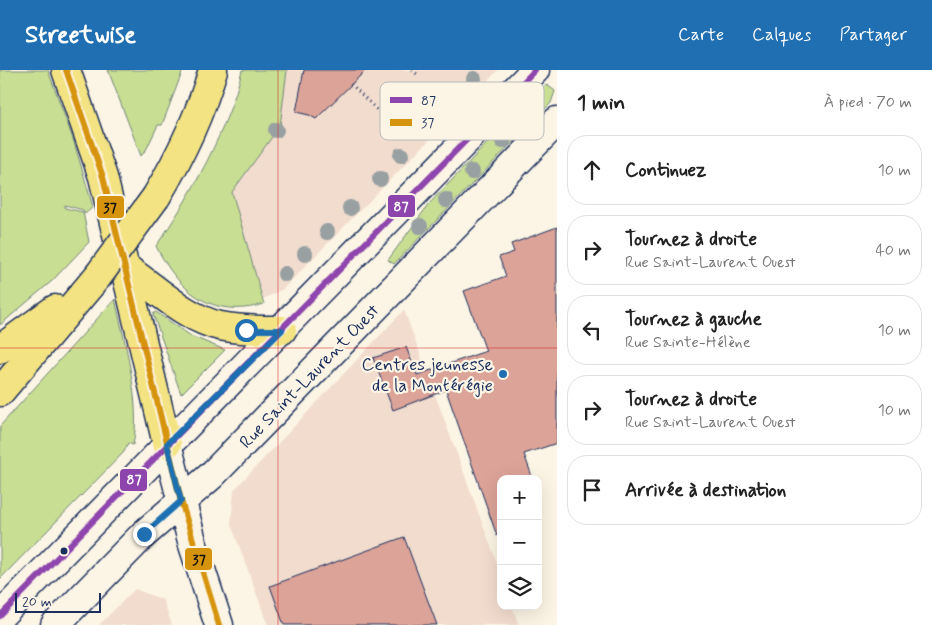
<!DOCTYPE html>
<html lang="fr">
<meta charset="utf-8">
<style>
body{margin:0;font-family:Mynerve,sans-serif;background:#f2f2f2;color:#222}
.controls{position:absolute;right:15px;bottom:15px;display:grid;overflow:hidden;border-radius:10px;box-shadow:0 5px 20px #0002}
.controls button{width:45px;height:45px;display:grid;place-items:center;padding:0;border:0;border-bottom:1px solid #e0e0e0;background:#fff;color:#222;font:25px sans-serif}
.scale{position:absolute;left:15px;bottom:12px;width:86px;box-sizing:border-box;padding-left:5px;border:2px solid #1b2f5e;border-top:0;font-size:14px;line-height:18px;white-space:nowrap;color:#1b2f5e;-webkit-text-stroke:4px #fcf5e5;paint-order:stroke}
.stop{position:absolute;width:15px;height:15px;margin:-11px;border:4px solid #1f6fb2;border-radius:50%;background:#fff}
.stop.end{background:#1f6fb2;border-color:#fff;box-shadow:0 1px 5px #0008}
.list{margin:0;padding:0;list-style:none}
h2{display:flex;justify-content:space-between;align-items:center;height:65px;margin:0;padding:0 20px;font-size:21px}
h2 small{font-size:16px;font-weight:400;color:#767676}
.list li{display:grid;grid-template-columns:32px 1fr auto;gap:15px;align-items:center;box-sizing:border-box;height:70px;margin:0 10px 10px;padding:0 10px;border:1px solid #e0e0e0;border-radius:20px}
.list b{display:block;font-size:19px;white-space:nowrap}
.list p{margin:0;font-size:16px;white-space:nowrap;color:#767676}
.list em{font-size:16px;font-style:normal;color:#767676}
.icon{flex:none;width:28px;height:28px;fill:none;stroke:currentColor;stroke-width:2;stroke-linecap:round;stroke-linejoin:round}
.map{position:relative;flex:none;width:557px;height:555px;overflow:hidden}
header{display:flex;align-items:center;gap:30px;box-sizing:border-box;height:70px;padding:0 25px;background:#1f6fb2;color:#fff}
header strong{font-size:24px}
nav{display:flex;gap:28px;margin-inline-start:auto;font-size:18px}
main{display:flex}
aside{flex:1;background:#fff}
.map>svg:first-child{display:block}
.built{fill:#f2dcce}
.green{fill:#c8de93;stroke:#728678}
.building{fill:#dca398;stroke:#1b2f5e}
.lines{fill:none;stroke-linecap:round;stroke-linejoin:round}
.tertiary-casing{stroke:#1b2f5e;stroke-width:31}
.primary-casing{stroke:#1b2f5e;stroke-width:31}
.trunk-casing{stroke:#1b2f5e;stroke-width:31}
.path{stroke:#1b2f5e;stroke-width:3;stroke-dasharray:1 4;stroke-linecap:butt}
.tertiary{stroke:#fcf5e5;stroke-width:28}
.primary{stroke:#f4e382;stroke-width:28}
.trunk{stroke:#f4e382;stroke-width:28}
.trunk-bridge-casing{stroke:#1b2f5e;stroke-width:31;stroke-linecap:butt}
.trunk-bridge{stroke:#f4e382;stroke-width:28}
.bus-1-casing{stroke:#fcf5e5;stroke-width:10}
.bus-2-casing{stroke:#fcf5e5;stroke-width:10}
.bus-1{stroke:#8e44ad;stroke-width:6}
.bus-2{stroke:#d6940e;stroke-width:6}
.tree{fill:#98a0a2}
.route{stroke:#1f6fb2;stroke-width:6}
.grid{fill:none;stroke:#d62828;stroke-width:1;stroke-opacity:0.55}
.poi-dot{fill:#1f6fb2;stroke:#fcf5e5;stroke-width:2}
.bus-dot{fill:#1b2f5e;stroke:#fcf5e5;stroke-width:2}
.labels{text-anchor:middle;stroke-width:4.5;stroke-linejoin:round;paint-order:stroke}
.poi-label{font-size:18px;fill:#1b2f5e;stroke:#fcf5e5;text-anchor:end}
.street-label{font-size:18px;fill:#1b2f5e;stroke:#fcf5e5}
.key{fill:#fcf5e5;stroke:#b8babc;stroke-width:1}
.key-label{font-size:14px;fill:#1b2f5e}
.line-badge{stroke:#fcf5e5;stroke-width:2}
.badge-label{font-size:14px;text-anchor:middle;font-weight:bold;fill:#fff}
.pale-badge-label{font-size:14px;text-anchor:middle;font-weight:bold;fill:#111}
</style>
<header>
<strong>Streetwise</strong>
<nav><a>Carte</a><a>Calques</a><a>Partager</a></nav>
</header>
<main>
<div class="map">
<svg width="557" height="555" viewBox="0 0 557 555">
<rect width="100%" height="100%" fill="#fcf5e5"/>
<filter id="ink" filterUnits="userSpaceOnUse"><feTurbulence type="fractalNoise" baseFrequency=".02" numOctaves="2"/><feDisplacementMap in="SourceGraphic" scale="10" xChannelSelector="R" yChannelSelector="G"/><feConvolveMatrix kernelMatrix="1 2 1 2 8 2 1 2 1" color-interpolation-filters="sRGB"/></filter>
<g filter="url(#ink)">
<g class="built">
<path d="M287,0H498L283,219L263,229L232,122L280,56Z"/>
<path d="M404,240L501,504V536H512L519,555H268L231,454L234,420Z"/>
<path d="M135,519L163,530L172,555H99Z"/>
</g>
<g class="green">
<path d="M0,0H48L74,72L93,137L85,144L83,140L65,135V138L83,142L89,172L52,211L0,255Z"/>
<path d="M108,0H183L162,55H158L146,80L141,86Z"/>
<path d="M242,0H287L280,56L232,122L264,234C211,250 178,220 156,176C189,130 230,55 242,0Z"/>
<path d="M547,15L555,21L551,33L394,194L388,190L429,134L539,19Z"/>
<path d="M115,229C124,269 142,335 133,375L128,373L124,382L0,509V356Z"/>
<path d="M156,242L191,266L225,280L181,324L153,244Z"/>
</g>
<g class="building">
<path d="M304,0H366L316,49L309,45L296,42Z"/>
<path d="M557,157V373L524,384L533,409H501V465L497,466L446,320L393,340L373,288L406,277L417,305L486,281L464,221L506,206L499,187L514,182L511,174Z"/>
<path d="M404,467L437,555H284L270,516Z"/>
</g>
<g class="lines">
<defs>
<g id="tertiary">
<path d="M167,374L193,475L219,555"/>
<path d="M0,546L535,0"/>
<path d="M55,555L144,464L212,405L557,51"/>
</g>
<g id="primary">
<path d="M66,0L103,107L167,374"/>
<path d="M126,198C154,217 187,249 220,256C240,260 261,260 282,260"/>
</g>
<g id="trunk">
<path d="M156,127C180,87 200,45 213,0"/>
<path d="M0,279L55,239"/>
<path d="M0,322L98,206"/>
</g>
</defs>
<use href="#tertiary" class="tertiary-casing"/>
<use href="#primary" class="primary-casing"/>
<use href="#trunk" class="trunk-casing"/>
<g class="path">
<path d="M412,0L417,4"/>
<path d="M351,14L380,43"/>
</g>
<use href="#tertiary" class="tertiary"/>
<use href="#primary" class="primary"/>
<use href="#trunk" class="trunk"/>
<defs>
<path id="trunk-bridge" d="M98,206L156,127"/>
</defs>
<use href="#trunk-bridge" class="trunk-bridge-casing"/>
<use href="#trunk-bridge" class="trunk-bridge"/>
<defs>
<path id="bus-1" d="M0,546L535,0"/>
<path id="bus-2" d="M66,0L103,107L181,431L219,555"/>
</defs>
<use href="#bus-1" class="bus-1-casing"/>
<use href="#bus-2" class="bus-2-casing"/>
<use href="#bus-1" class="bus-1"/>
<use href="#bus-2" class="bus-2"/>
</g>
<g class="tree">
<circle cx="474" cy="9" r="8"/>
<circle cx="276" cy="60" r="8"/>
<circle cx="503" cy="71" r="8"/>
<circle cx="401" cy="85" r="8"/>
<circle cx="472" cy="102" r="8"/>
<circle cx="380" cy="109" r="8"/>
<circle cx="446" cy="130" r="8"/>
<circle cx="350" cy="138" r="8"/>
<circle cx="420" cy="156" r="8"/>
<circle cx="327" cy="162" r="8"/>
<circle cx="305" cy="184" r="8"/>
<circle cx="285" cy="204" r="8"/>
</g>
</g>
<g class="lines" filter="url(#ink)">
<path class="route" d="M144,464L181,431L167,374L282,260H246"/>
</g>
<path class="grid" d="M278,0V555M0,278H557"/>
<circle class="poi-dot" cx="503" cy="304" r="5"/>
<circle class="bus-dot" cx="64" cy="481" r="4.5"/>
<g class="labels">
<g class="poi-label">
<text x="493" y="300">Centres jeunesse<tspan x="493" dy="21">de la Montérégie</tspan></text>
</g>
<g class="street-label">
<text transform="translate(309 306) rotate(-46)" y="6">Rue Saint-Laurent Ouest</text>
</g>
</g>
<rect x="380" y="12" width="164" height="58" rx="8" class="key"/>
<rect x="390" y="27" width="22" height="6" fill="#8e44ad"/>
<rect x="390" y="49" width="22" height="7" fill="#d6940e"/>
<g class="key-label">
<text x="421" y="35">87</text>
<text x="421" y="57">37</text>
</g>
<g class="line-badge">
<rect x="387" y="124" width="29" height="24" rx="5" fill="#8e44ad"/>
<rect x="96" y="125" width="29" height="24" rx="5" fill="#d6940e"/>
<rect x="119" y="398" width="29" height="24" rx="5" fill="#8e44ad"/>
<rect x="184" y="477" width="29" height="24" rx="5" fill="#d6940e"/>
</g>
<g class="badge-label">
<text x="401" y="141">87</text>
<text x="134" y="414">87</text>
</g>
<g class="pale-badge-label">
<text x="110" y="142">37</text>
<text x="199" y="494">37</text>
</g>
</svg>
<div class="controls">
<button>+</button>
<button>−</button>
<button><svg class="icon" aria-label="layers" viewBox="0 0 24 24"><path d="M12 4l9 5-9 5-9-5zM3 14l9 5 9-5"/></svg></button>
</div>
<div class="scale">20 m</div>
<div class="stop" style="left:246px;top:260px"></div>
<div class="stop end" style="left:144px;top:464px"></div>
</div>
<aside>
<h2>1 min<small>À pied · 70 m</small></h2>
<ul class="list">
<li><svg class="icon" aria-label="ahead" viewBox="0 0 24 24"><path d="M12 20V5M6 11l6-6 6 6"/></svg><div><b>Continuez</b></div><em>10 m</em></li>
<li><svg class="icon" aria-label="right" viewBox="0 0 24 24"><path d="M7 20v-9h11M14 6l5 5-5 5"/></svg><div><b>Tournez à droite</b><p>Rue Saint-Laurent Ouest</p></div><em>40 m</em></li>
<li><svg class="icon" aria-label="left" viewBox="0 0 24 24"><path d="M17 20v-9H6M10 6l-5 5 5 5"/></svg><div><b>Tournez à gauche</b><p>Rue Sainte-Hélène</p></div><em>10 m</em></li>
<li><svg class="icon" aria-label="right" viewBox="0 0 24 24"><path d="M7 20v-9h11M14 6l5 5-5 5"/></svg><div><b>Tournez à droite</b><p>Rue Saint-Laurent Ouest</p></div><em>10 m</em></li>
<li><svg class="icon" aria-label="arrive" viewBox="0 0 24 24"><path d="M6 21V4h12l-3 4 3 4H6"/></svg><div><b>Arrivée à destination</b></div></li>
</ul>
</aside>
</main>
